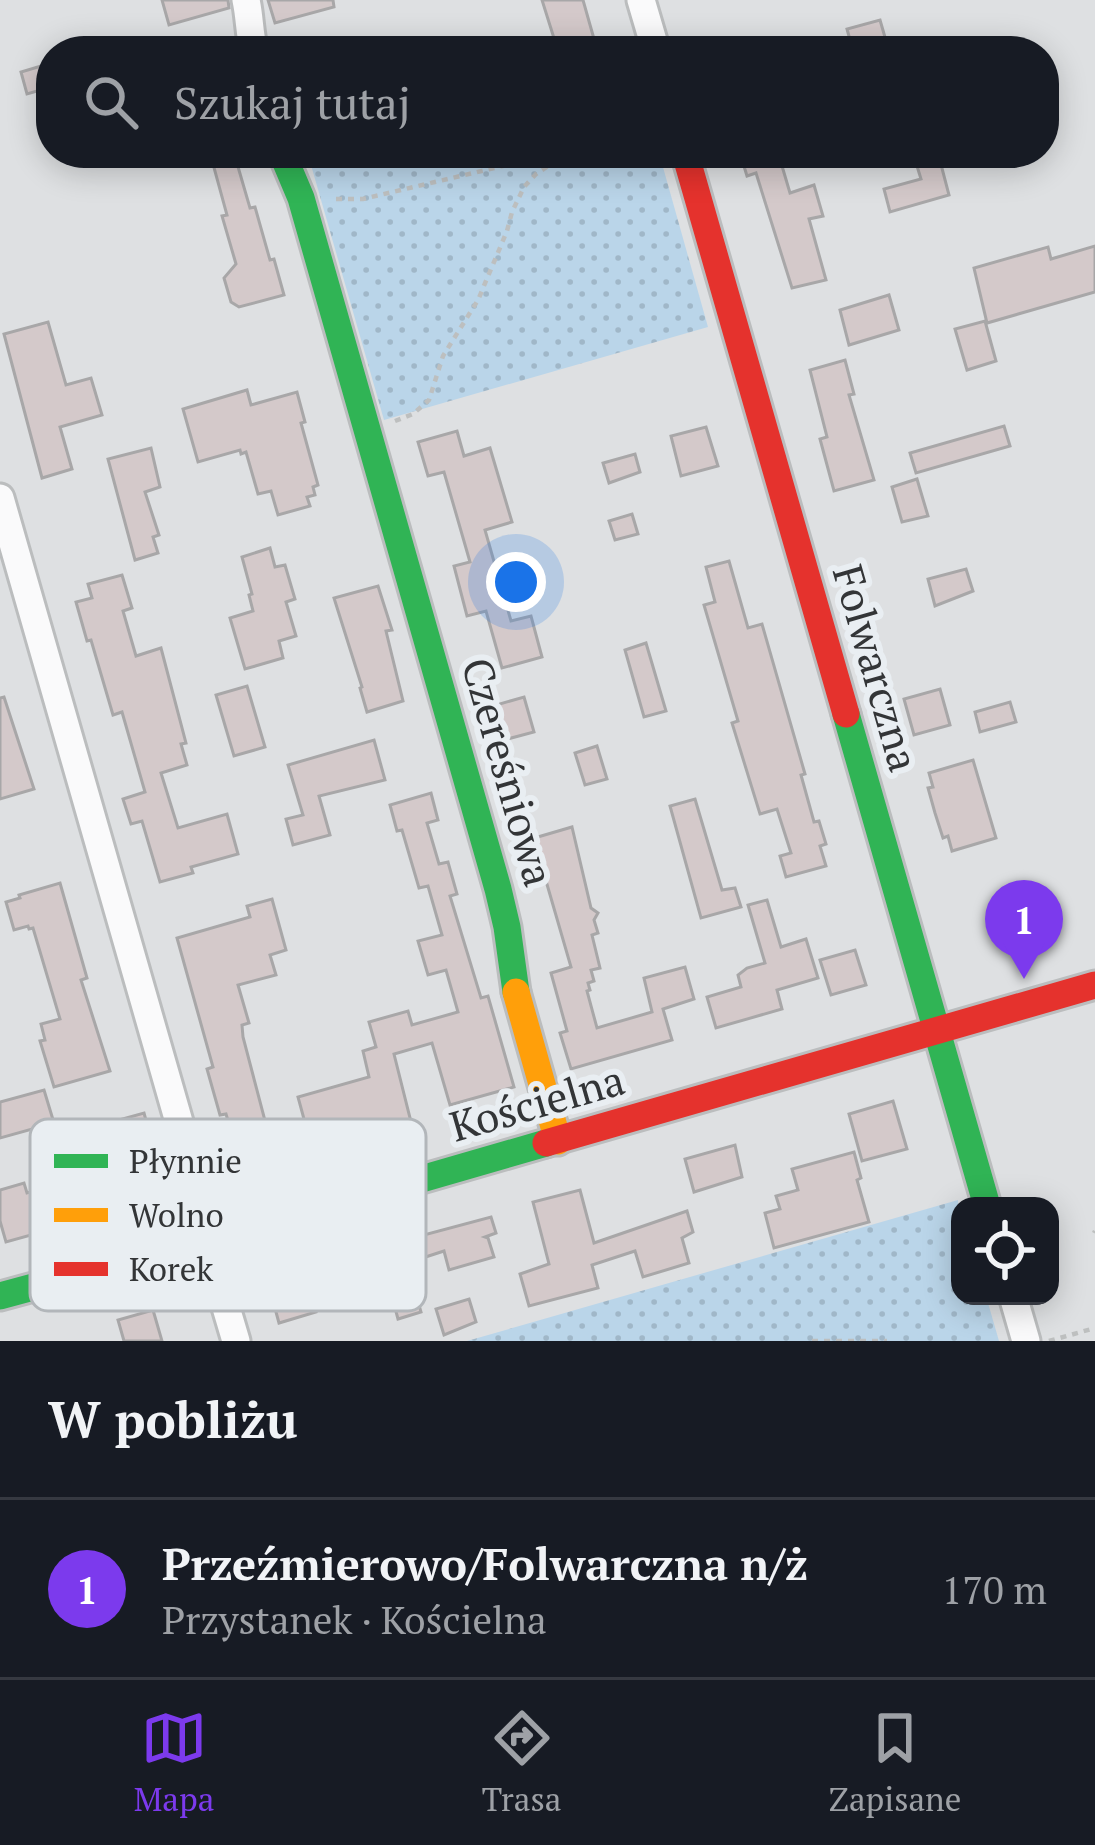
<!DOCTYPE html>
<html lang="pl">
<meta charset="utf-8">
<style>
body{margin:0;font-family:"PT Serif",serif;background:#242831;color:#f1f3f6}
.controls{position:absolute;right:36px;bottom:36px;display:grid;overflow:hidden;border-radius:24px;box-shadow:0 6px 30px #0003}
.controls button{width:108px;height:108px;display:grid;place-items:center;padding:0;border:0;border-bottom:3px solid #363941;background:#171b24;color:#f1f3f6;font:60px sans-serif}
.you{position:absolute;left:516px;top:582px;width:42px;height:42px;margin:-30px;border:9px solid #fff;border-radius:50%;background:#1a73e8;box-shadow:0 0 0 18px #1a73e833}
.badge{display:grid;place-items:center;width:78px;height:78px;border-radius:50%;background:#7c3aed;color:#fff;font-size:39px;font-weight:700}
.pin{position:absolute;translate:-50% -99px;filter:drop-shadow(0 3px 6px #0008)}
.pin::after{content:'';position:absolute;top:63px;width:42px;height:36px;background:inherit;clip-path:polygon(0 0,100% 0,50% 100%)}
.list{margin:0;padding:0;list-style:none}
h2{display:flex;justify-content:space-between;align-items:center;height:156px;margin:0;padding:0 48px;font-size:51px}
h2 small{font-size:39px;font-weight:400;color:#9ea1a6}
.list li{display:grid;grid-template-columns:78px 1fr auto;gap:36px;align-items:center;box-sizing:border-box;height:180px;padding:0 48px;border-top:3px solid #363941}
.list b{display:block;font-size:45px;white-space:nowrap}
.list p{margin:0;font-size:39px;white-space:nowrap;color:#9ea1a6}
.list em{font-size:39px;font-style:normal;color:#9ea1a6}
.icon{flex:none;width:66px;height:66px;fill:none;stroke:currentColor;stroke-width:2;stroke-linecap:round;stroke-linejoin:round}
.map{position:relative;flex:none;width:1095px;height:1341px;overflow:hidden}
.search{position:absolute;background:#171b24;box-shadow:0 6px 30px #0003;left:36px;right:36px;top:36px;height:132px;display:flex;align-items:center;gap:30px;box-sizing:border-box;padding:0 42px;border-radius:48px;color:#9ea1a6;font-size:45px}
.sheet{height:336px;background:#171b24}
nav{display:flex;justify-content:space-around;align-items:center;box-sizing:border-box;height:168px;border-top:3px solid #363941;background:#171b24;font-size:33px;color:#9ea1a6}
nav a{display:grid;justify-items:center;gap:6px}
nav .on{color:#7c3aed}
.map>svg:first-child{display:block}
.park{fill:url(#park-dots)}
.building{fill:#d4c9ca;stroke:#a8a7a8;stroke-width:3}
.lines{fill:none;stroke-linecap:round;stroke-linejoin:round}
.street-casing{stroke:#bbbdbe;stroke-width:33}
.fast-casing{stroke:#bbbdbe;stroke-width:33}
.slow-casing{stroke:#bbbdbe;stroke-width:33}
.jam-casing{stroke:#bbbdbe;stroke-width:33}
.path{stroke:#bdbfbf;stroke-width:4.5;stroke-dasharray:6 6;stroke-linecap:butt}
.street{stroke:#fafafb;stroke-width:27}
.fast{stroke:#30b455;stroke-width:27}
.slow{stroke:#ff9f0a;stroke-width:27}
.jam{stroke:#e5322d;stroke-width:27}
.labels{text-anchor:middle;stroke-width:12;stroke-linejoin:round;paint-order:stroke}
.street-label{font-size:42px;fill:#333537;stroke:#e9eef2}
.key{fill:#e9eef2;stroke:#b2b6ba;stroke-width:3}
.key-label{font-size:33px;fill:#333537}
</style>
<div class="map">
<svg width="1095" height="1341" viewBox="0 0 1095 1341">
<defs>
<pattern id="park-dots" width="8" height="8" patternUnits="userSpaceOnUse" patternTransform="scale(3)"><rect width="8" height="8" fill="#bad5e9"/><path d="M2 2h.1M6 6h.1" fill="none" stroke="#a0b7c8" stroke-width="1.8" stroke-linecap="round"/></pattern>
</defs>
<rect width="100%" height="100%" fill="#dee0e2"/>
<g class="park">
<path d="M328,153H659L708,327L384,420L309,158Z"/>
<path d="M958,1200L960,1296H986L999,1341H467Z"/>
</g>
<g class="building">
<path d="M162,0H228L229,8L169,25Z"/>
<path d="M268,0H333L334,7L275,23Z"/>
<path d="M542,0H583L596,46L580,51H558Z"/>
<path d="M880,20L889,51H853L847,29Z"/>
<path d="M51,63V87L27,94L21,72Z"/>
<path d="M210,153H234L250,208L255,207L270,260L274,259L284,295L239,307L231,302L224,278L236,264L222,216L227,215Z"/>
<path d="M740,153H804L805,159L782,166L790,193L814,185L823,216L809,219L826,280L792,288L756,173L747,176Z"/>
<path d="M913,153H938L949,195L890,212L884,189L921,179Z"/>
<path d="M1095,246V292L987,323L974,268L1048,247L1051,259Z"/>
<path d="M889,295L899,330L849,345L840,310Z"/>
<path d="M985,321L996,361L967,370L955,329Z"/>
<path d="M48,322L66,385L91,378L102,415L60,427L72,469L42,478L4,334Z"/>
<path d="M845,360L854,394L849,395L874,480L834,491L820,439L827,437L810,370Z"/>
<path d="M247,390L251,405L297,392L305,422L301,423L318,485L313,487L315,495L307,497L310,506L278,515L271,491L258,494L246,452L241,454L240,450L198,462L183,409Z"/>
<path d="M1004,426L1010,446L916,473L910,453Z"/>
<path d="M706,427L718,466L681,476L671,436Z"/>
<path d="M457,431L464,456L490,448L512,522L485,530L511,621L531,616L542,657L502,668L486,611L467,616L454,566L470,562L444,472L428,476L418,442Z"/>
<path d="M151,448L160,487L145,492L159,535L153,537L158,553L135,560L108,459Z"/>
<path d="M635,454L640,472L609,483L603,463Z"/>
<path d="M917,479L928,516L902,522L892,487Z"/>
<path d="M632,514L638,534L615,540L609,521Z"/>
<path d="M270,548L275,567L285,565L295,599L286,602L296,636L279,641L283,658L245,669L230,618L253,611L249,595L252,594L242,557Z"/>
<path d="M729,561L748,628L762,624L805,774L801,775L814,822L819,821L826,844L820,846L826,866L786,877L780,856L791,853L777,809L760,814L732,723L738,721L704,605L715,602L706,567Z"/>
<path d="M966,569L973,591L935,606L928,579Z"/>
<path d="M122,575L132,608L123,611L136,656L161,648L186,743L181,744L187,765L161,773L178,828L227,814L238,854L191,867L193,873L160,882L142,821L131,824L123,799L145,792L122,712L113,715L91,640L87,641L76,602L92,598L88,584Z"/>
<path d="M378,586L392,630L386,631L403,701L367,712L360,688L362,687L334,598Z"/>
<path d="M646,643L666,711L644,717L625,650Z"/>
<path d="M247,686L265,747L234,756L216,695Z"/>
<path d="M940,689L950,725L914,735L904,699Z"/>
<path d="M4,697L34,789L0,799V698Z"/>
<path d="M524,697L534,732L496,742L486,708Z"/>
<path d="M1010,702L1016,722L980,732L975,712Z"/>
<path d="M374,740L385,780L319,796L330,835L293,845L286,819L303,815L288,765Z"/>
<path d="M597,746L607,779L585,785L575,753Z"/>
<path d="M973,760L996,838L952,851L948,836L943,838L935,813L928,788L933,787L929,773Z"/>
<path d="M431,793L438,820L427,823L439,864L448,862L457,894L450,896L481,998L488,996L514,1087L450,1105L432,1043L394,1054L411,1122L382,1129V1126L311,1145L298,1097L369,1077L363,1051L376,1047L369,1022L408,1011L412,1025L458,1012L446,970L428,975L418,941L442,935L428,886L419,888L402,830L397,831L390,805Z"/>
<path d="M695,799L722,890L735,888L741,907L701,918L670,806Z"/>
<path d="M572,827L591,908L598,913L594,920L598,933L592,935L600,968L591,970L594,981L588,983L590,990L587,991L597,1028L652,1012L644,978L685,967L694,999L663,1009L672,1040L571,1069L560,1033L567,1031L551,973L571,967L544,874L535,877L524,841Z"/>
<path d="M60,883L87,978L81,980L110,1071L54,1087L40,1041L45,1040L41,1024L60,1019L33,928L29,929L28,926L14,930L6,902L20,898L19,895Z"/>
<path d="M272,899L286,950L270,955L276,975L238,985L249,1023L242,1025L243,1037L274,1155L241,1164L226,1114L220,1115L207,1069L213,1067L177,938L250,917L247,906Z"/>
<path d="M767,900L781,947L806,939L818,978L777,990L782,1009L716,1028L707,997L741,987L738,975L747,968L765,963L748,905Z"/>
<path d="M855,950L866,985L831,995L820,960Z"/>
<path d="M44,1090L54,1123L0,1138V1102Z"/>
<path d="M893,1101L907,1149L862,1161L849,1114Z"/>
<path d="M144,1113L150,1135L131,1140L146,1191L93,1206L96,1217L6,1242L0,1221V1190L24,1183L27,1193L106,1170L102,1157L106,1156L97,1126Z"/>
<path d="M735,1145L742,1177L694,1192L685,1159Z"/>
<path d="M854,1152L861,1178L857,1180L869,1222L774,1248L765,1213L780,1209L776,1196L798,1190L792,1169Z"/>
<path d="M580,1190L594,1243L687,1211L693,1232L682,1238L689,1263L643,1277L635,1251L592,1265L598,1288L529,1306L520,1274L549,1264L533,1202Z"/>
<path d="M491,1217L496,1233L485,1237L488,1238L494,1257L449,1270L444,1251L407,1263L421,1312L398,1319L387,1278L369,1283L360,1252Z"/>
<path d="M303,1269L305,1275H308L316,1312L279,1323L267,1279Z"/>
<path d="M469,1299L476,1322L444,1335L436,1309Z"/>
<path d="M153,1310L162,1341H124L118,1320Z"/>
</g>
<g class="lines">
<defs>
<g id="street">
<path d="M246,0C250,18 249,33 254,51"/>
<path d="M641,0L656,51"/>
<path d="M0,498L212,1237L217,1277L236,1341"/>
<path d="M1013,1296L1026,1341"/>
</g>
<g id="fast">
<path d="M282,153L301,198L498,889L507,927L516,992"/>
<path d="M846,714L987,1206"/>
<path d="M0,1296L259,1226L546,1143"/>
</g>
<path id="slow" d="M516,992L558,1141"/>
<g id="jam">
<path d="M685,153L846,714"/>
<path d="M546,1143L1095,985"/>
</g>
</defs>
<use href="#street" class="street-casing"/>
<use href="#fast" class="fast-casing"/>
<use href="#slow" class="slow-casing"/>
<use href="#jam" class="jam-casing"/>
<g class="path">
<path d="M336,199H363L558,153"/>
<path d="M395,421L413,414L429,400L443,356L478,300L507,231L512,212L524,187L536,174L568,153"/>
<path d="M1094,1233L1095,1231"/>
<path d="M812,1341H887"/>
<path d="M1049,1341L1095,1328"/>
</g>
<use href="#street" class="street"/>
<use href="#fast" class="fast"/>
<use href="#slow" class="slow"/>
<use href="#jam" class="jam"/>
</g>
<g class="labels">
<g class="street-label">
<text transform="translate(876 668) rotate(74)" y="15">Folwarczna</text>
<text transform="translate(508 772) rotate(74)" y="15">Czereśniowa</text>
<text transform="translate(537 1103) rotate(-16)" y="15">Kościelna</text>
</g>
</g>
<rect x="30" y="1119" width="396" height="192" rx="18" class="key"/>
<rect x="54" y="1154" width="54" height="14" fill="#30b455"/>
<rect x="54" y="1208" width="54" height="14" fill="#ff9f0a"/>
<rect x="54" y="1262" width="54" height="14" fill="#e5322d"/>
<g class="key-label">
<text x="129" y="1173">Płynnie</text>
<text x="129" y="1227">Wolno</text>
<text x="129" y="1281">Korek</text>
</g>
</svg>
<div class="controls">
<button><svg class="icon" aria-label="locate" viewBox="0 0 24 24"><circle cx="12" cy="12" r="6"/><path d="M12 2v4M12 18v4M2 12h4M18 12h4"/></svg></button>
</div>
<div class="you"></div>
<div class="pin badge" style="left:1024px;top:979px">1</div>
<div class="search"><svg class="icon" aria-label="search" viewBox="0 0 24 24"><circle cx="10" cy="10" r="6"/><path d="M15 15l6 6"/></svg>Szukaj tutaj</div>
</div>
<section class="sheet">
<h2>W pobliżu<small></small></h2>
<ul class="list">
<li><span class="badge">1</span><div><b>Przeźmierowo/Folwarczna n/ż</b><p>Przystanek · Kościelna</p></div><em>170 m</em></li>
</ul>
</section>
<nav>
<a class="on"><svg class="icon" aria-label="map" viewBox="0 0 24 24"><path d="M3 6l6-2 6 2 6-2v14l-6 2-6-2-6 2zM9 4v14M15 6v14"/></svg>Mapa</a>
<a><svg class="icon" aria-label="directions" viewBox="0 0 24 24"><path d="M12 3l9 9-9 9-9-9zM9 14v-3h6M13 9l2 2-2 2"/></svg>Trasa</a>
<a><svg class="icon" aria-label="saved" viewBox="0 0 24 24"><path d="M7 4h10v16l-5-4-5 4z"/></svg>Zapisane</a>
</nav>
